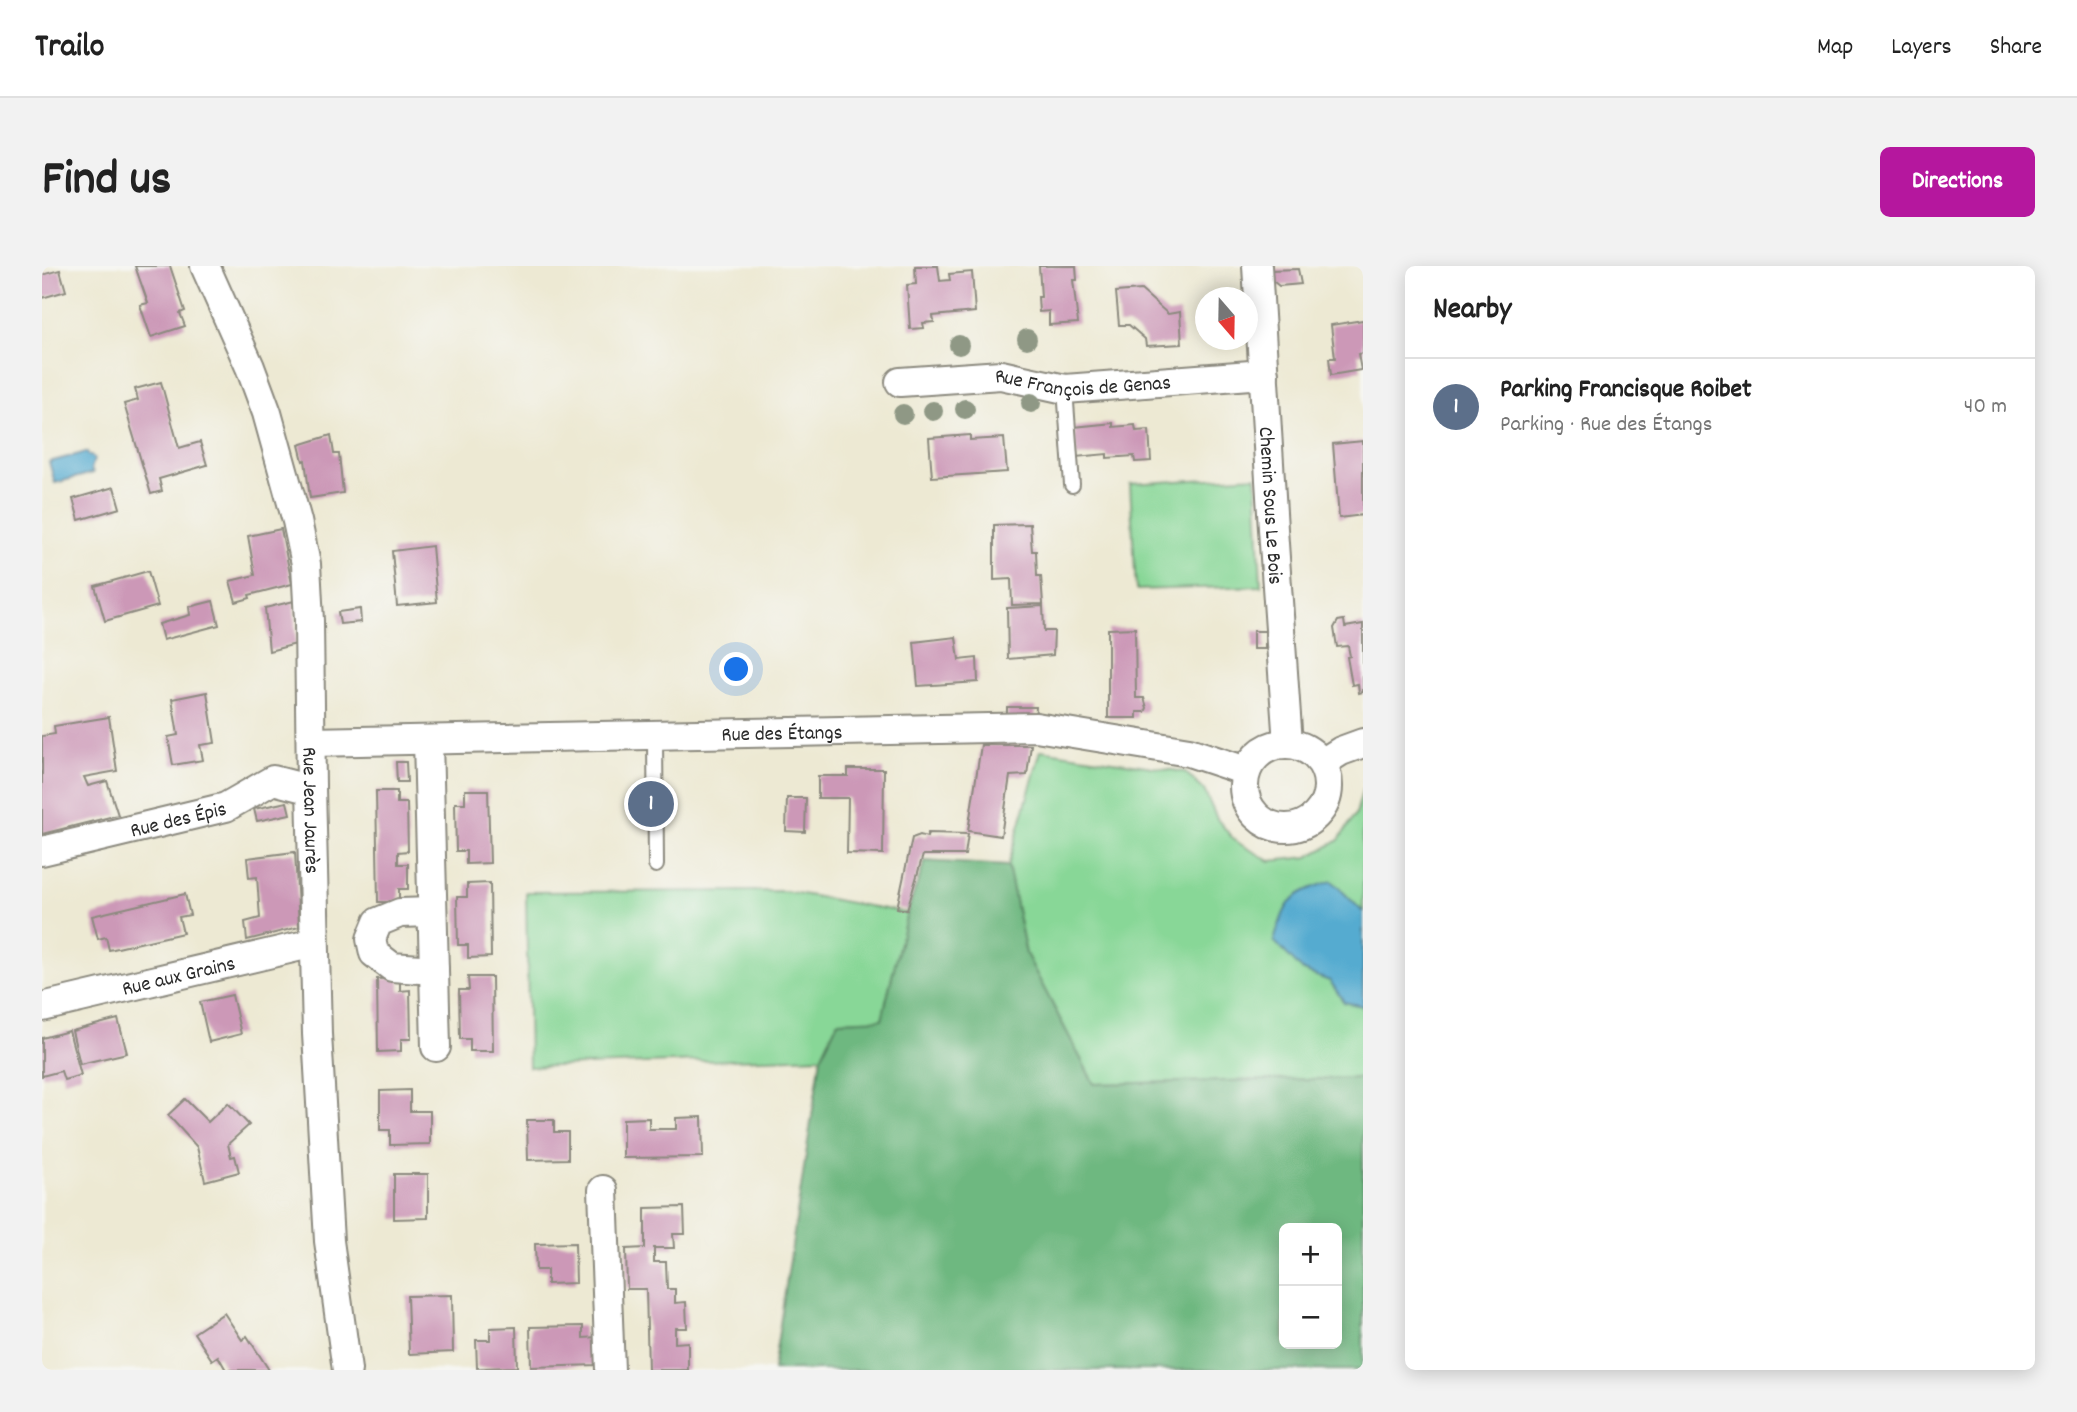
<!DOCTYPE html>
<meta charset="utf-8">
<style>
body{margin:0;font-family:Dekko,sans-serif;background:#f2f2f2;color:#222}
.controls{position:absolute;right:21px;bottom:21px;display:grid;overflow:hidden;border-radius:10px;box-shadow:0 4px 18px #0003}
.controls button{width:63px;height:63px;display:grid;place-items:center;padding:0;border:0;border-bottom:2px solid #e0e0e0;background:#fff;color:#222;font:35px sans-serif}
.compass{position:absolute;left:1153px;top:21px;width:63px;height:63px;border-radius:50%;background:#fff;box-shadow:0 4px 18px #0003;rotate:160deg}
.you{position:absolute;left:695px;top:404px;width:24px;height:24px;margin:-18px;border:5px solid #fff;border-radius:50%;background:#1a73e8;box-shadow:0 0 0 10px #1a73e833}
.badge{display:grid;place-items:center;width:46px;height:46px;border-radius:50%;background:#b5179e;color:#fff;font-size:23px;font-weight:700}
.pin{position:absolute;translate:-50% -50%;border:4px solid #fff;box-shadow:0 2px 7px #0006}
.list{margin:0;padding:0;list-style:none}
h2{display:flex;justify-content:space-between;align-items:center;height:91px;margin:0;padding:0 28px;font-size:30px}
h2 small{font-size:23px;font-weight:400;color:#767676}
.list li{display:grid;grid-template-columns:46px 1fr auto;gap:21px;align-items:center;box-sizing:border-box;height:98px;padding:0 28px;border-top:2px solid #e0e0e0}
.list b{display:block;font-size:26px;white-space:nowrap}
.list p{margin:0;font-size:23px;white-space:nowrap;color:#767676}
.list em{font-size:23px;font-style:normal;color:#767676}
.map{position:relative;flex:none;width:1321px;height:1104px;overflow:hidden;border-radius:10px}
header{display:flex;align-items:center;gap:42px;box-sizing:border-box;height:98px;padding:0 35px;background:#fff;border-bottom:2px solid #e0e0e0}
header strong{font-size:33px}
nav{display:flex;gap:38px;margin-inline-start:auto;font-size:24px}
.intro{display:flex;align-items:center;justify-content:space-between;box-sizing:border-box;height:168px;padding:0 42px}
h1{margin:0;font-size:49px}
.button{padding:18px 32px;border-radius:10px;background:#b5179e;color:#fff;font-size:24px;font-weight:700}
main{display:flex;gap:42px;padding:0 42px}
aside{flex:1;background:#fff;border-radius:10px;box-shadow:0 4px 18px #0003}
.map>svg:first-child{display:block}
.green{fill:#88d797;stroke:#5a8161;stroke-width:2}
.forest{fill:#6eb880;stroke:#4c7256;stroke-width:2;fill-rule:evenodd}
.water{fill:#54abd0;stroke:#406b7e;stroke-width:2}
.building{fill:#cc98b7}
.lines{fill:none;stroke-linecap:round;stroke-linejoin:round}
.lane-casing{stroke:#8c8a7f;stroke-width:18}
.street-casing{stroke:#8c8a7f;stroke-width:32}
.lane{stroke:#fff;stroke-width:14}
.street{stroke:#fff;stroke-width:28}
.tree{fill:#8f9885}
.labels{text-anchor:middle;stroke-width:7;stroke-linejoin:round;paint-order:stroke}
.street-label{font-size:21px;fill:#2b2b2b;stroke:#f6f6f2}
</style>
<header>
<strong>Trailo</strong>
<nav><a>Map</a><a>Layers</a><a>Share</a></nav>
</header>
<div class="intro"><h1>Find us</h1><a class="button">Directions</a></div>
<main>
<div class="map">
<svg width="1321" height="1104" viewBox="0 0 1321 1104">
<rect width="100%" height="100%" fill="#f6f6f2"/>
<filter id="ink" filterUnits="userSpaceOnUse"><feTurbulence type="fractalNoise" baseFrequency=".0143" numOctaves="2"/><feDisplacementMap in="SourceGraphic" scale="14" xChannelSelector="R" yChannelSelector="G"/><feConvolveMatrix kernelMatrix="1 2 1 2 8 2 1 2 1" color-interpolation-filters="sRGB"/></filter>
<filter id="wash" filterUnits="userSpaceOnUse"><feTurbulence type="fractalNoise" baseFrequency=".00686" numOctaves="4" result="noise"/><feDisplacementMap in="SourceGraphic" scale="28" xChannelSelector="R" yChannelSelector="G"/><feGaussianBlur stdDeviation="1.57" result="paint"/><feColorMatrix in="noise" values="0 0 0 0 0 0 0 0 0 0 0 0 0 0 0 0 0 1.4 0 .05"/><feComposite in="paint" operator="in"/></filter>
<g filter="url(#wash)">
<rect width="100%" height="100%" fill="#ede9d3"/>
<g class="green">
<path d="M1214,210L1219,320L1094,324L1088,218Z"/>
<path d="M999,484L1143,506L1162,524L1175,553L1193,575L1228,595L1266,591L1296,575L1314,548L1321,522V646L1290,615L1261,705L1288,715L1302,736L1321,740V812L1052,818L984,688L966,600Z"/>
<path d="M743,625L865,647L840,754L796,755L779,791L487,801L484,626Z"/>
</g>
<path class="forest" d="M883,595L966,600L984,688L1052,818L1321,812V1104H731L779,791L796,755L840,753L865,647ZM1242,962H1295V1078H1242Z"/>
<g class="water">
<path d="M45,186L46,189L51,191L52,194L49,203L51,207L13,217L7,196Z"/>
<path d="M1290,615L1321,646V740L1302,736L1288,715L1261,705L1232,675C1245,633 1247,629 1290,615Z"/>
</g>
<g id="blocks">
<g class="building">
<path d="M93,0H128L143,45L138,47L143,60L109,71L98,39L106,37Z"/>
<path d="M873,0H896L898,15L908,14L907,8L930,6L933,46L891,50L892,56L881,57L882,62L868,63L865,19L874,18Z"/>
<path d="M997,0H1034L1035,14H1031L1036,57L1007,59V45L997,46L996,31H999Z"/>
<path d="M1256,3L1259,18L1237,20L1225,10L1228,4Z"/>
<path d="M18,4L24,25L0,32V9Z"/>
<path d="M1099,24L1126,48L1138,46L1140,78L1104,80L1103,73L1087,59H1077L1074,26Z"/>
<path d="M1321,54V87L1316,88L1319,104L1289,109L1287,92H1293L1289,59Z"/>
<path d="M119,116L137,182L158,176L165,199L117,213L120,225L109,228L82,138L96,134L93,123Z"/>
<path d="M1071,157V161L1093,159L1094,165L1107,164L1109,195L1093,196L1092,190L1065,192V188L1034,191L1032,161Z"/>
<path d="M289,169L292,188H297L301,227L268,232L263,194L261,195L257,179Z"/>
<path d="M928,169V174L962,172L965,206L890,211L887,172Z"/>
<path d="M1321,175V249L1297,252L1291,178Z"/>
<path d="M72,221L78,242L37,254L31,233Z"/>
<path d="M988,258L990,285H994L995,310H999L1001,338L970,339L969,313L952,314V259Z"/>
<path d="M239,263L250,318L207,329L208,332L194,336L188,315L213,309L206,270Z"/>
<path d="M390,280L395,336L355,340L350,285Z"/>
<path d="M106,305L116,340L63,355L53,320Z"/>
<path d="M171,335L177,359L121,374L117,358L148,349L147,341Z"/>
<path d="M252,335L254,378L227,385L223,342Z"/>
<path d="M1001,340L1002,365H1012L1011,389L966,393L965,342Z"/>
<path d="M318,343L319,356L298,358L296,346Z"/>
<path d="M1302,354L1303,361L1321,358V426L1317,427L1316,418L1310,419L1305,391L1308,390L1306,380L1295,381L1292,362L1296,355Z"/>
<path d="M1093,362L1094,432H1102L1105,442L1103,446H1095V452H1066V363Z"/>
<rect x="1211" y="365" width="12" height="18"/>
<path d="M914,371L917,394L935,392L936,416L876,420L872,376Z"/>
<path d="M165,426L173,477L158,479L161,494L131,499L126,471L136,469L130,433Z"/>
<path d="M965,441H994L993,453H965Z"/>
<path d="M67,451L75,505L42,511L46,520L65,515L76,549L0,568V470L13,468L12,460Z"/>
<path d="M939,479H989L985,509L968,510L959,570L926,565Z"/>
<path d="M354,496H364L365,516H355Z"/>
<path d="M806,503H842L841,588L805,587L806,532H776V510H806Z"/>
<path d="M423,524H446L448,597L424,598V585H414L413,537H423Z"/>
<path d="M334,525H355V537H365L366,585L356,586V598H366V623H357V636H336Z"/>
<path d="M745,532H764L763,566L744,565Z"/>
<path d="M245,536L248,548L215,555L212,543Z"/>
<path d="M886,567L926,568L923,589H881L865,644L855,642L870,572L878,569L885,571Z"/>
<path d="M253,586L257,661L205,674L203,656L218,652L215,611L207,612L205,592Z"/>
<path d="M448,617L449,691L426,692V679H416L415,631H425V618Z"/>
<path d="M143,628L148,649L137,651L141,667L67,684L64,671L56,673L50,650Z"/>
<path d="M426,711H450L451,785H428V773H418L417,724H427Z"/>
<path d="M358,712V725L368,724L369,773H359V785L336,786L335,713Z"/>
<path d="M190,729L199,768L167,776L158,736Z"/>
<path d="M76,753L85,787L38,798L30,765Z"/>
<path d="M27,765L39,809L22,814L19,805L0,810V772Z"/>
<path d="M368,824V845H388V878L348,879V864H338V825Z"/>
<path d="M143,833L166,856L186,837L207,859L186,878L189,891L193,890L197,906L163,915L155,881L126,849Z"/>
<path d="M660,851L661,891L581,892V853L607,852V863H634V852Z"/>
<path d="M485,854H512V866H526V893L486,894Z"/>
<path d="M352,908H386V952L352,953Z"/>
<path d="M642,941L643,968H631L632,982H612V996H624L625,1023H633V1037L644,1036L645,1062H633V1077L646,1076V1104H606L604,1023H585L584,983L603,982V942Z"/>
<path d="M533,977L534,1017L505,1018V1004H494L493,978Z"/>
<path d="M410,1029L411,1086L367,1088L365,1030Z"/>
<path d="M182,1047L200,1074L205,1070L227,1104H184L176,1090L170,1094L152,1067Z"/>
<path d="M541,1060V1072L555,1071V1099L489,1101L488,1061Z"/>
<path d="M474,1061L475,1101L435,1102L434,1074H448V1062Z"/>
</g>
</g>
</g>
<g filter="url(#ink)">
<use href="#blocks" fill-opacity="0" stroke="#8c8a7f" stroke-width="2"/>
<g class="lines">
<defs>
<g id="lane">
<path d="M1023,123L1030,219"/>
<path d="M613,470L614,599"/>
</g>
<g id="street">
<path id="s1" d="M163,0L208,101L225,147L255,255L264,298L267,355L269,521L275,768L287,975L305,1104"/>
<path id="s2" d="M1215,0L1231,263L1246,478"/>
<path id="s3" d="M858,116L959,109L1023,123L1222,108"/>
<path d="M386,475L394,781"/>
<path id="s4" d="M269,476L994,461L1147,486L1204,505"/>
<circle cx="1244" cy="520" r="42"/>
<path d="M1280,497L1299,485L1321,477"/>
<path id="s5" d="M0,585L184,541L231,514L258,521H269"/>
<path d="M390,646L358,647L336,656L329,673L332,687L350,701L392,704"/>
<path id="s6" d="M0,741L272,677"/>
<path d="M561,924L568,1104"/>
</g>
</defs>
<use href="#lane" class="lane-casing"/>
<use href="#street" class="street-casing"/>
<use href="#lane" class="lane"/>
<use href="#street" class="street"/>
</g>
<g class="tree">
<circle cx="985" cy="73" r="10"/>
<circle cx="917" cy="79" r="10"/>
<circle cx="989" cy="137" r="10"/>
<circle cx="923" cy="143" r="10"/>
<circle cx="891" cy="145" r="10"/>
<circle cx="861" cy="148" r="10"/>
</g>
</g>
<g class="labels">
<g class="street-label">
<text dy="7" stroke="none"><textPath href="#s3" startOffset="184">Rue François de Genas</textPath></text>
<text dy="7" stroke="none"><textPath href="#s2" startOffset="240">Chemin Sous Le Bois</textPath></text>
<text dy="7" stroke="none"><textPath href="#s4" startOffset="471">Rue des Étangs</textPath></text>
<text dy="7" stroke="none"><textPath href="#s1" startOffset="562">Rue Jean Jaurès</textPath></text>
<text dy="7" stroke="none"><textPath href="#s5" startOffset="140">Rue des Épis</textPath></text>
<text dy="7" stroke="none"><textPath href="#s6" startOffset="140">Rue aux Grains</textPath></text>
</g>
</g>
</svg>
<div class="controls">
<button>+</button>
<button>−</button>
</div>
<svg class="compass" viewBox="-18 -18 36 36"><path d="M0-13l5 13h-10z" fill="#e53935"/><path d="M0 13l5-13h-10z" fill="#767676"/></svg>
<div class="you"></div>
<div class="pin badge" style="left:609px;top:538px;background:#5c6f8a">1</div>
</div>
<aside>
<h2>Nearby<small></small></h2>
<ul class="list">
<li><span class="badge" style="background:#5c6f8a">1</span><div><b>Parking Francisque Roibet</b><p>Parking · Rue des Étangs</p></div><em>40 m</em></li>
</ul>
</aside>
</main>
